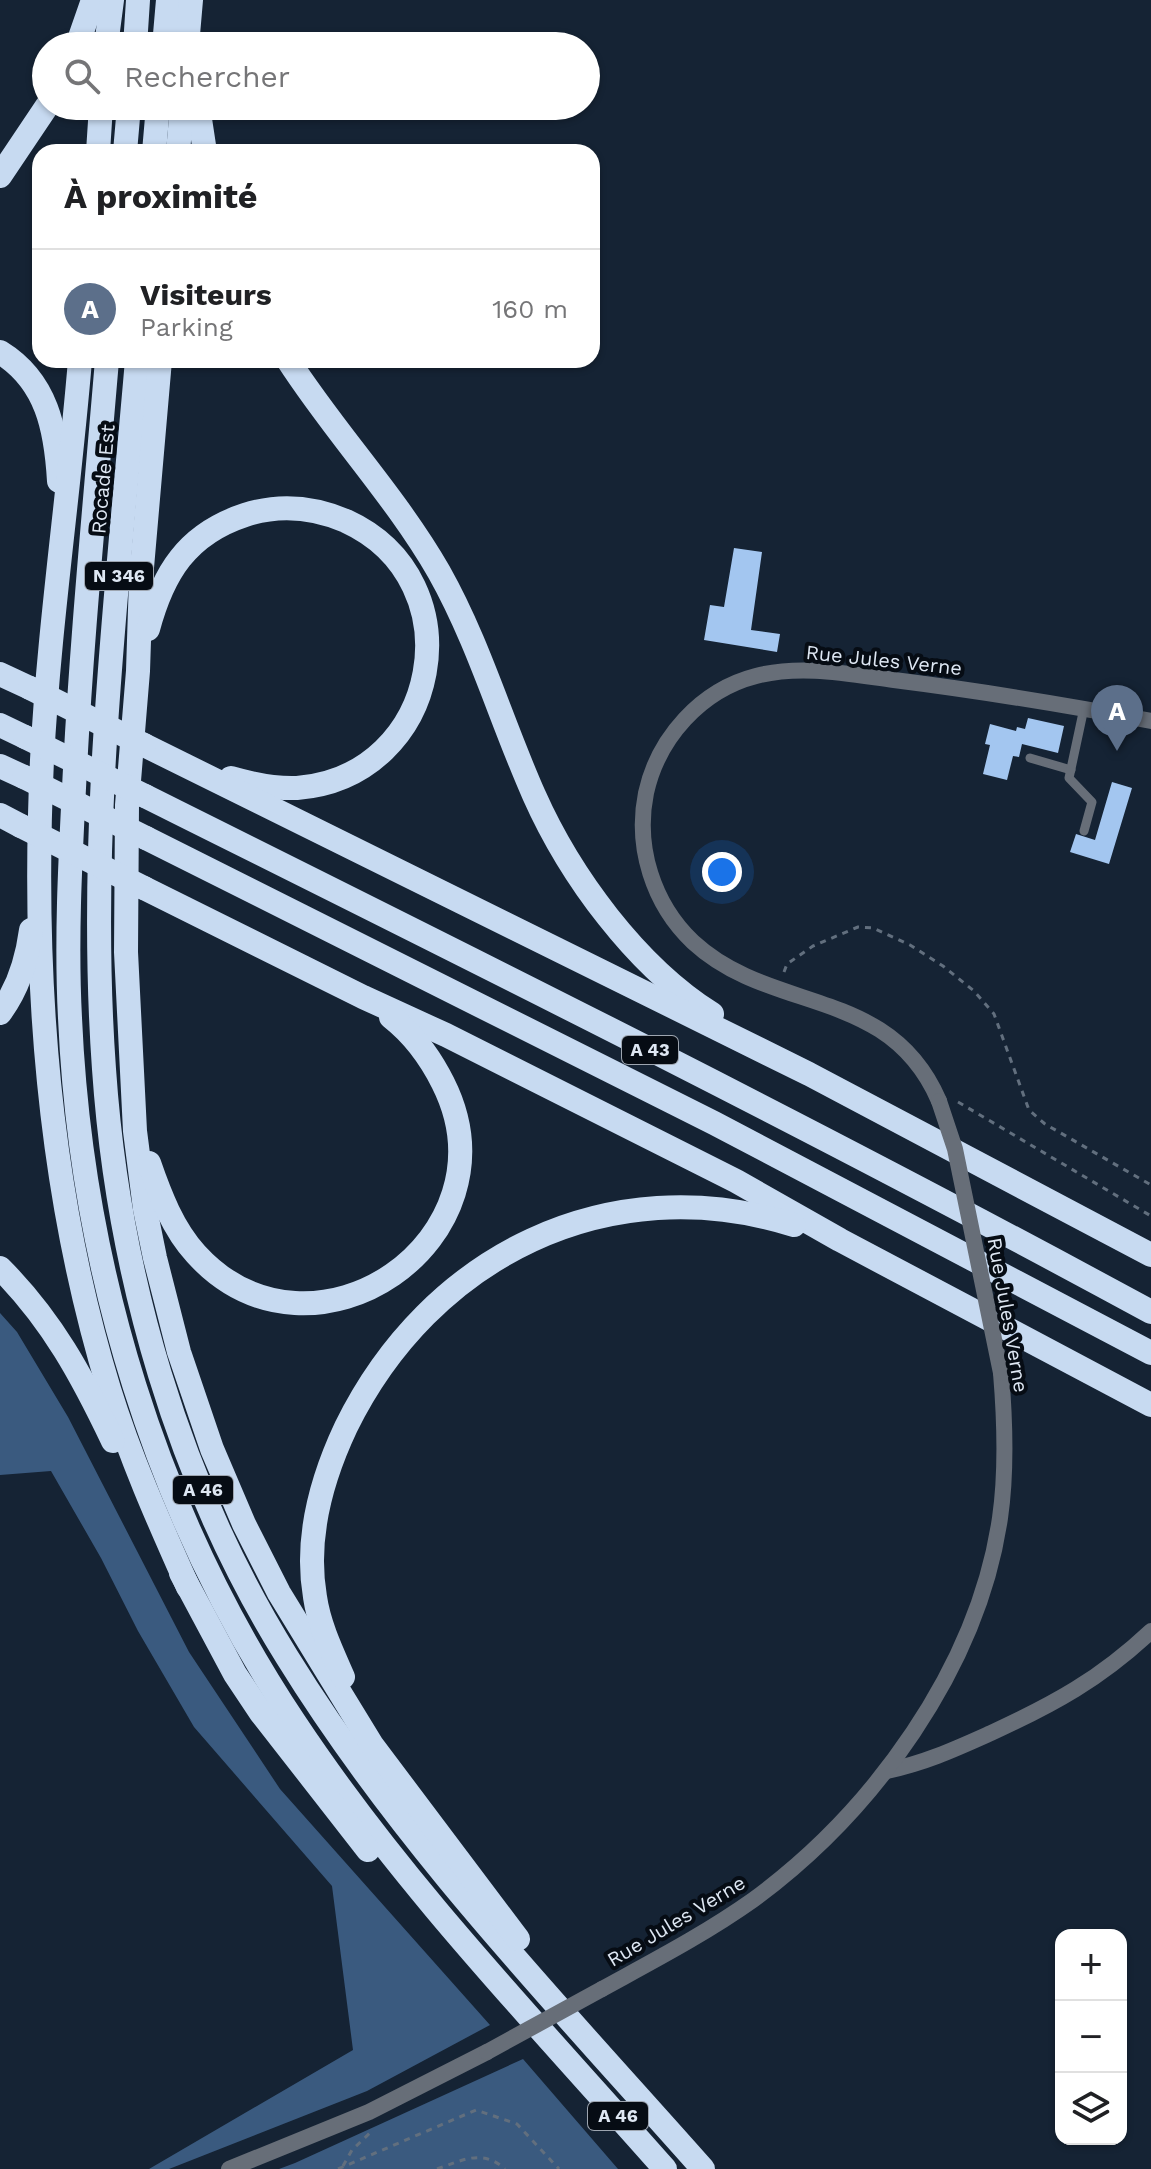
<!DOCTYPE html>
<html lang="fr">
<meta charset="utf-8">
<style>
body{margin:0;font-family:"Work Sans",sans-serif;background:#f2f2f2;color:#202124}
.controls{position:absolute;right:24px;bottom:24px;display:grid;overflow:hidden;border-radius:16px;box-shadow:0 2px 6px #0004}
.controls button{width:72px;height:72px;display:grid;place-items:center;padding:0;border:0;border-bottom:2px solid #e0e0e0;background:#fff;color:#202124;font:40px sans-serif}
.you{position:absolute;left:722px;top:872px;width:28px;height:28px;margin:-20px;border:6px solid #fff;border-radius:50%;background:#1a73e8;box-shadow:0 0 0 12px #1a73e833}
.badge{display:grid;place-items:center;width:52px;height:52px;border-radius:50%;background:#7c3aed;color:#fff;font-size:26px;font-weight:700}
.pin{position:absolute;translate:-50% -66px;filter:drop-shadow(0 2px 4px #0008)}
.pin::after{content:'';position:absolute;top:42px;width:28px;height:24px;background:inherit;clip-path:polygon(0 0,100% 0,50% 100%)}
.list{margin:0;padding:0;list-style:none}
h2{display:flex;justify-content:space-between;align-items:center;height:104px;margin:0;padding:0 32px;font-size:34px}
h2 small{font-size:26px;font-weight:400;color:#757577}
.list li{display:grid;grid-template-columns:52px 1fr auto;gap:24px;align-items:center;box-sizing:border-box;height:120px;padding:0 32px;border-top:2px solid #e0e0e0}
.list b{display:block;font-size:30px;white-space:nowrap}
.list p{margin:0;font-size:26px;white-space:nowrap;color:#757577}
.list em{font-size:26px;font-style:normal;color:#757577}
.icon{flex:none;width:44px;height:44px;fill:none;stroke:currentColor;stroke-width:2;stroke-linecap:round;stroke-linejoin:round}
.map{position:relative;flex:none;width:1151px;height:2169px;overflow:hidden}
.search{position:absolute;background:#fff;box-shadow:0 2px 6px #0004;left:32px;top:32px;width:568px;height:88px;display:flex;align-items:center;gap:20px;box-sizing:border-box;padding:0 28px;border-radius:44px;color:#757577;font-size:30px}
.panel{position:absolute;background:#fff;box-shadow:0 2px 6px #0004;left:32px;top:144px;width:568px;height:224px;border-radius:24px}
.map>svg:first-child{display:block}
.forest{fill:#3a5a7f}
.building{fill:#a3c6f0}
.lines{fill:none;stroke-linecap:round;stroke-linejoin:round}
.path{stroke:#626f7e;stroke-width:3;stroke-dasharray:6 6;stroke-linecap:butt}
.lane{stroke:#676e78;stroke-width:9}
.street{stroke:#676e78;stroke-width:16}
.highway{stroke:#c7daf1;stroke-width:24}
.street-bridge{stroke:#676e78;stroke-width:16}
.highway-bridge{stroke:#c7daf1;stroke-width:24}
.labels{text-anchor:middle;stroke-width:8;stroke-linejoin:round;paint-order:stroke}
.shield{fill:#060c14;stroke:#9da5b0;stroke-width:2}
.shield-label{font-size:18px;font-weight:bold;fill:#dee7f3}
.street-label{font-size:20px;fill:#dee7f3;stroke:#060c14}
</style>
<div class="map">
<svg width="1151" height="2169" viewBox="0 0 1151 2169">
<rect width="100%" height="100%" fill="#152334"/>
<g class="forest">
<path d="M0,1313L17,1332L68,1417L189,1652L280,1789L490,2025L367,2091L169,2169H149L353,2050L332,1886L194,1727L138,1631L101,1558L51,1471L0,1475Z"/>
<path d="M523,2059L618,2169H279L295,2163Z"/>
</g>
<g class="building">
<path d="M734,548L762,552L751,630L780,634L777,652L704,640L710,605L724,607Z"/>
<path d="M1028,718L1064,726L1058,753L1022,744L1019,757L1013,756L1007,780L983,774L990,745L985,744L990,724L1016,731L1017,727L1025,729Z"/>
<path d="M1112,782L1132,788L1109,864L1070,852L1076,834L1095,840Z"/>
</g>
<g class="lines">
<g class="path">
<path d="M784,972L787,964L813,946L858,927L873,928L910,945L943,966L974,991L994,1014L1029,1110L1045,1124L1151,1185"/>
<path d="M958,1102L1151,1216"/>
<path d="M343,2166L352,2150L373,2130"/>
<path d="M338,2169L476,2110L517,2124L559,2169"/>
<path d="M437,2169C461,2161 482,2148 505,2169"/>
</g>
<g class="lane">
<path d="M1030,758L1071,770"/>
<path d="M1084,831L1092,802L1069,778L1084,708"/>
</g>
<g class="street">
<path d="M939,1101C889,985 772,1015 693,942C653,904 635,847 646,793C658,738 701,690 756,676C801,664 849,674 894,680C981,691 1066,705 1151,721"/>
<path d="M887,1771C927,1762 953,1750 991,1733C1054,1704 1100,1679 1151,1631"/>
<path d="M602,1989C653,1961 705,1934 753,1900C873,1812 978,1668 1000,1518C1007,1470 1005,1421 1001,1373"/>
<path d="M229,2169L369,2112L487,2052"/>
</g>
<g class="highway">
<path d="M77,46L93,0"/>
<path d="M106,46L112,0"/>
<path d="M135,46L138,0"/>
<path d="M164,46L168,0"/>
<path d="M187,46L191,0"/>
<path d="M198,106L205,152"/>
<path d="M98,152L101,106"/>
<path d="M125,152L129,106"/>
<path d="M154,152L158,106"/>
<path d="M178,152L182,106"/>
<path d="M0,176L47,106"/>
<path d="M0,352C47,381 56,429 59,481"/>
<path d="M80,360C69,494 49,626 42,760C32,971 47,1187 109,1389C130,1457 159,1522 188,1587"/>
<path d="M107,360C95,503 81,645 74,788C70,865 66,941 70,1018C81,1267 156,1515 295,1723C402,1884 537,2024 665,2169"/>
<path d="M137,360C117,595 87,833 104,1069C118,1274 178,1482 287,1657C403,1845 557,2004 703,2169"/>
<path d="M160,360L141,579L138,671L127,805L126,952L135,1131L145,1209L155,1258L179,1352L212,1449L244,1524L279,1593L372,1745L518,1939"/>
<path d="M288,360C335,433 396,497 439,572C479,643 501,721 534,795C570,876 636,966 712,1014"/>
<path d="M148,629C163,573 187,534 245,515C279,504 313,507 346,521C477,581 441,777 297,788C275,789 252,784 231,778"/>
<path d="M0,674L30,688"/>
<path d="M0,725L25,737"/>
<path d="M144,745L809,1074L1151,1255"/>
<path d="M0,766L24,777"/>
<path d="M145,796C482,964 820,1132 1151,1312"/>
<path d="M0,815L21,826"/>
<path d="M146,838L714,1123L1151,1353"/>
<path d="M144,888L363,997L446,1035L736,1181L840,1240L1151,1405"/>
<path d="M0,1013C18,989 27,960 31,930"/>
<path d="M149,1163C160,1195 173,1229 196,1254C313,1382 521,1238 443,1083C430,1057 414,1035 391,1017"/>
<path d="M0,1268C52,1320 82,1376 113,1441"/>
<path d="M181,1573L235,1674L261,1713L368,1850"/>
<path d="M343,1677C332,1652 319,1625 315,1597C305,1539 321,1480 346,1427C430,1256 608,1167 794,1225"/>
</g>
<g class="street-bridge">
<path d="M939,1101L955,1149L1001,1373"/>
<path d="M487,2052L602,1989"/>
</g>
<g class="highway-bridge">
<path d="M30,688L144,745"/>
<path d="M25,737L145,796"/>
<path d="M24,777L146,838"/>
<path d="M21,826L144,888"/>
</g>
</g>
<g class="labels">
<g class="shield">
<rect x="85" y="562" width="68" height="28" rx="6"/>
<rect x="622" y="1036" width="56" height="28" rx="6"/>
<rect x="173" y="1476" width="60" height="28" rx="6"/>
<rect x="588" y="2102" width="60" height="28" rx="6"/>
</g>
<g class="shield-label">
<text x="119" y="582">N 346</text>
<text x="650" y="1056">A 43</text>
<text x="203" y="1496">A 46</text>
<text x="618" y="2122">A 46</text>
</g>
<g class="street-label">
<text transform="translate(103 479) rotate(-85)" y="7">Rocade Est</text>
<text transform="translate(884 660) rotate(6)" y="7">Rue Jules Verne</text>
<text transform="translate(1008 1315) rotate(80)" y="7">Rue Jules Verne</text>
<text transform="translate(676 1921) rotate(-31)" y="7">Rue Jules Verne</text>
</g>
</g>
</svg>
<div class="controls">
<button>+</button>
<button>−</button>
<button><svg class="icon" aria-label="layers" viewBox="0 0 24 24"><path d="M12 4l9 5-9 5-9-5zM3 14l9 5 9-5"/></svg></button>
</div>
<div class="you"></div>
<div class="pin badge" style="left:1117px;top:751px;background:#5c6f8a">A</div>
<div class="search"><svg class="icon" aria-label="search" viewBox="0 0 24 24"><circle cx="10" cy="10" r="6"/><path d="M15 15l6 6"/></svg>Rechercher</div>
<section class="panel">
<h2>À proximité<small></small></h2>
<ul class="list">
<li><span class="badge" style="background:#5c6f8a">A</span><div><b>Visiteurs</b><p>Parking</p></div><em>160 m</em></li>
</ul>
</section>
</div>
